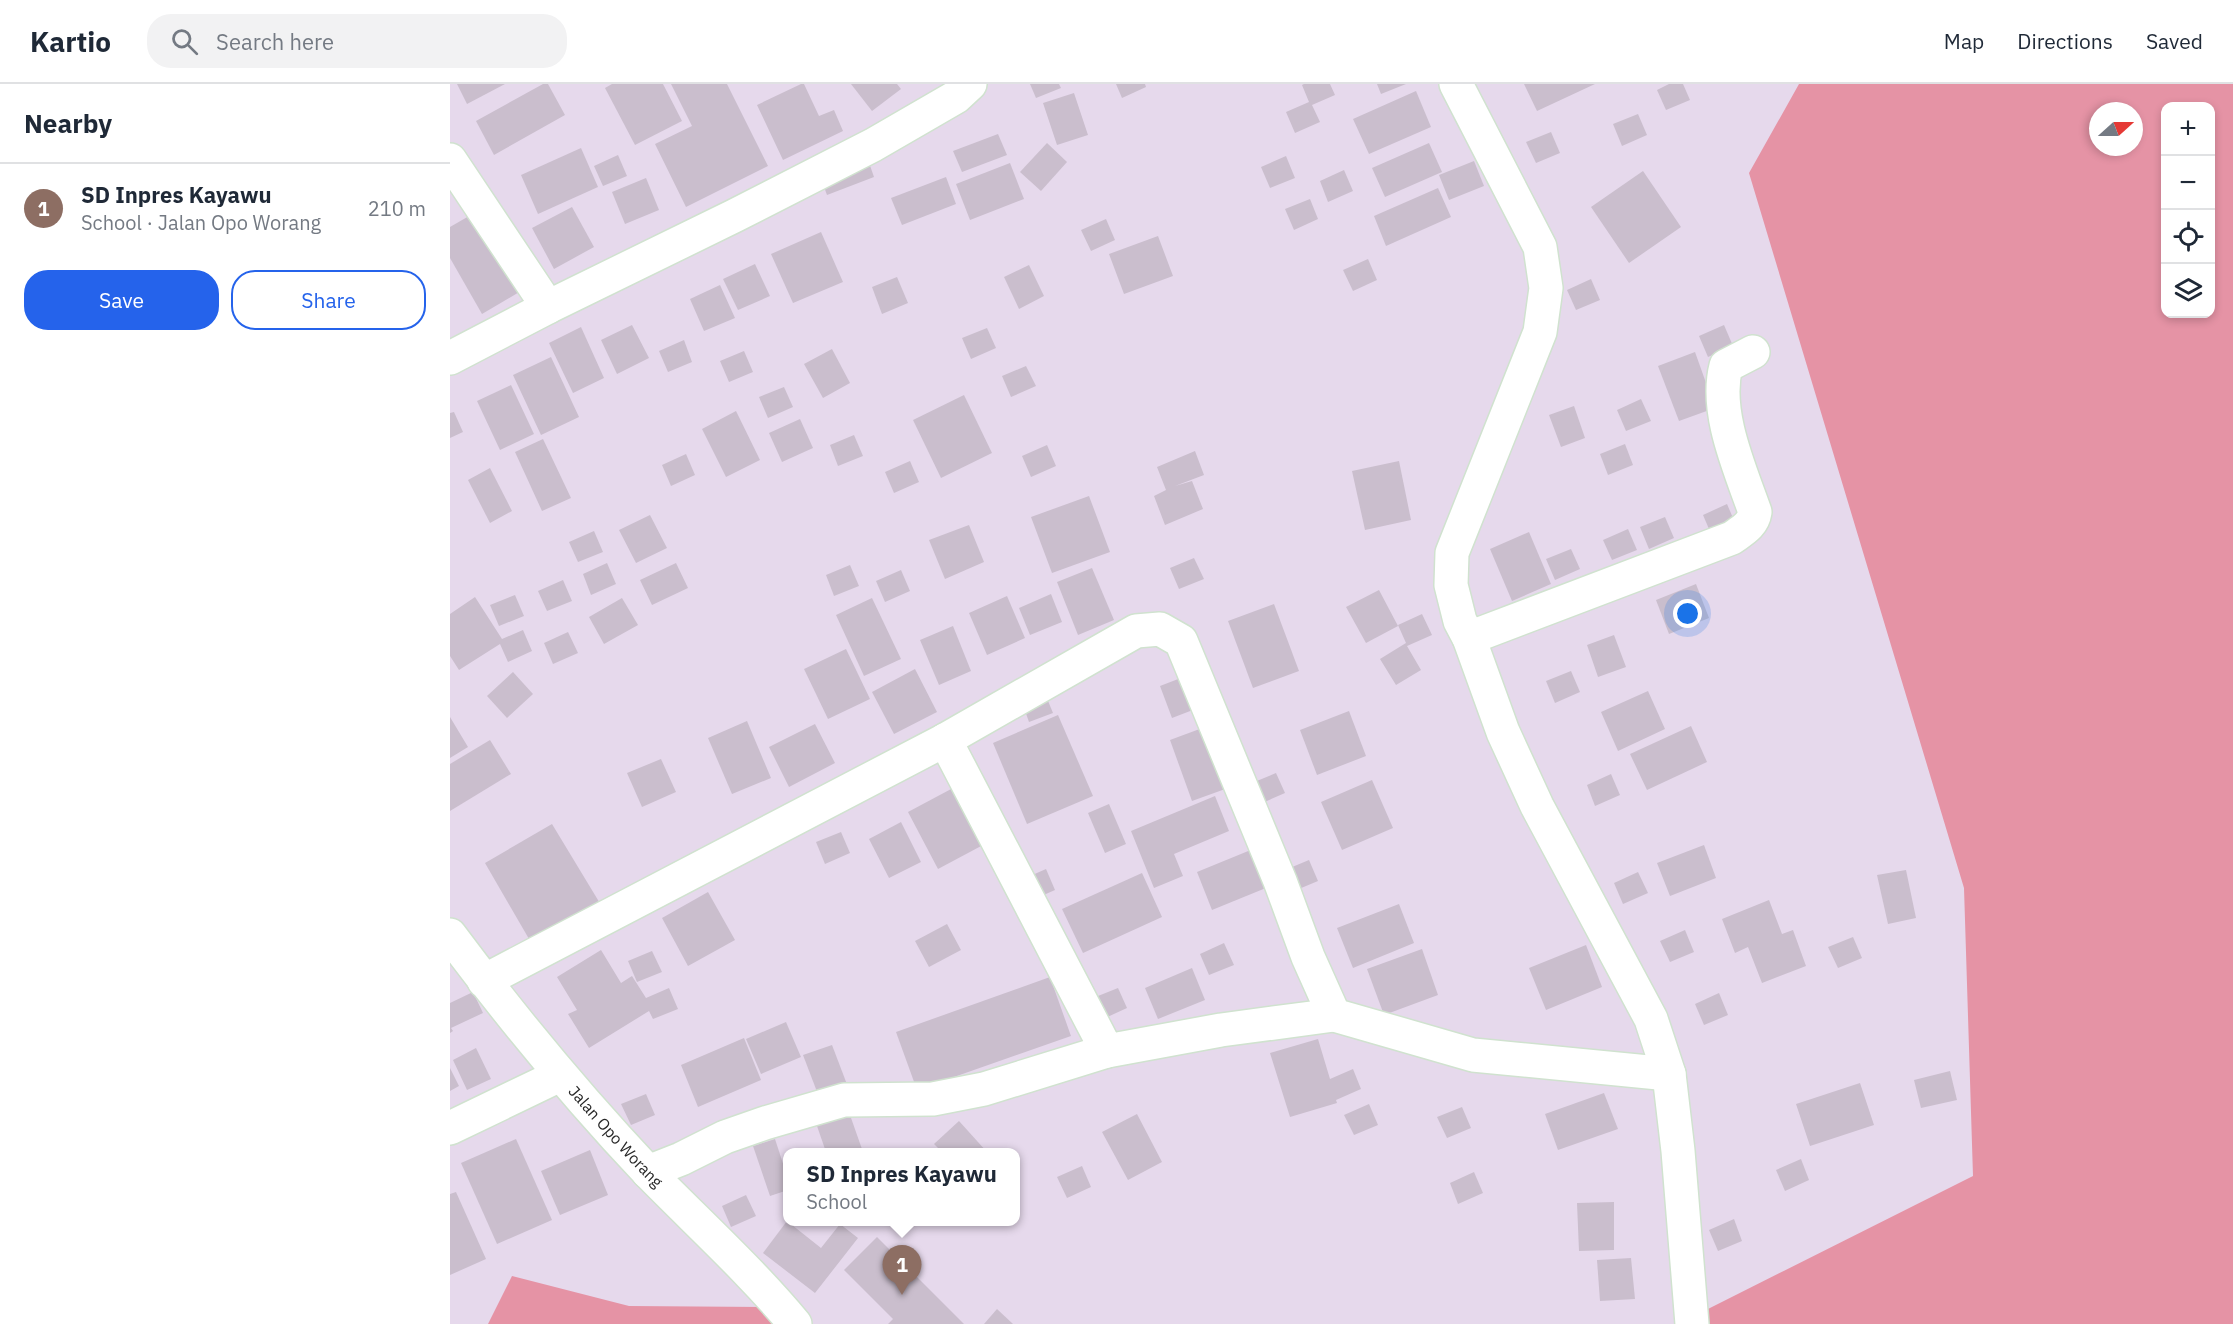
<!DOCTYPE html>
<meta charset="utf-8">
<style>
body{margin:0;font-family:"IBM Plex Sans",sans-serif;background:#f2f2f3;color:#1f2937}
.controls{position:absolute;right:18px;top:18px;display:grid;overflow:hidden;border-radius:12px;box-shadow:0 3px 9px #0003}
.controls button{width:54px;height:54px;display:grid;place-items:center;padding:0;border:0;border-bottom:2px solid #e0e1e3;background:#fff;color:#1f2937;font:30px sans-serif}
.compass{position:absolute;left:1639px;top:18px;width:54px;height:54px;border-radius:50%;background:#fff;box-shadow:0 3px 9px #0003;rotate:69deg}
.you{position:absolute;left:1238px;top:530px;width:21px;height:21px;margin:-15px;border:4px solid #fff;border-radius:50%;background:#1a73e8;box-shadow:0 0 0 9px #1a73e833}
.badge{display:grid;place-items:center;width:39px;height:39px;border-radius:50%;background:#2563eb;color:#fff;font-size:20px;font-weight:700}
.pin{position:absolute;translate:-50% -50px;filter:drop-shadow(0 2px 3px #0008)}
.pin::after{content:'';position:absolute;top:32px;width:21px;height:18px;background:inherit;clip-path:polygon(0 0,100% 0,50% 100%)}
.popup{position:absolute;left:333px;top:1064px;width:237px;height:78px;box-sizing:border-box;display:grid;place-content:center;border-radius:12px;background:#fff;filter:drop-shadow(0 2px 4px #0005);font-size:20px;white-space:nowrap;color:#747a83}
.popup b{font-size:22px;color:#1f2937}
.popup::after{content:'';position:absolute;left:50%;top:100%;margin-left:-12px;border:12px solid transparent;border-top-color:#fff}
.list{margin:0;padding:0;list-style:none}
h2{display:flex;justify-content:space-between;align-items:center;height:78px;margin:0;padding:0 24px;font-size:26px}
h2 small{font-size:20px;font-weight:400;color:#747a83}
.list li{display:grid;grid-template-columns:39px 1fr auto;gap:18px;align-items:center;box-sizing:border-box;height:90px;padding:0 24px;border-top:2px solid #e0e1e3}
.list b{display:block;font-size:22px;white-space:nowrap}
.list p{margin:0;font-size:20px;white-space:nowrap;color:#747a83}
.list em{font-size:20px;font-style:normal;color:#747a83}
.actions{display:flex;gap:12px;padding:18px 24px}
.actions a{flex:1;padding:14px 0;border:2px solid #2563eb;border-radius:24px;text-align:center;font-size:21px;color:#2563eb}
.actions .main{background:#2563eb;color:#fff}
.icon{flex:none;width:33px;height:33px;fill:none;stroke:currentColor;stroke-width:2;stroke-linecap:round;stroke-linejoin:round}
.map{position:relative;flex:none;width:1783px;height:1240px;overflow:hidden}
header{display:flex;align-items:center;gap:36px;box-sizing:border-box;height:84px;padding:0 30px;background:#fff;border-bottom:2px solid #e0e1e3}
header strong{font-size:28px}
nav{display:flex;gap:33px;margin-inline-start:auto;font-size:21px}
.search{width:420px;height:54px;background:#f2f2f3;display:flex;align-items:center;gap:15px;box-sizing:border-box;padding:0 21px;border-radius:24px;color:#747a83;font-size:22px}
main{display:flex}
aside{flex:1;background:#fff}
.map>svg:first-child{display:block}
.green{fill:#e593a5;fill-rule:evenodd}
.building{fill:#cabecd}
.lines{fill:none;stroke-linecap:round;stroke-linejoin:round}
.minor-casing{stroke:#d0e2cf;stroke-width:36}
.minor{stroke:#fff;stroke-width:33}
.labels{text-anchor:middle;stroke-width:5;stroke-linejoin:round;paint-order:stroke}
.street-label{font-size:16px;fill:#282828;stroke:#fff}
</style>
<header>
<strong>Kartio</strong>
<div class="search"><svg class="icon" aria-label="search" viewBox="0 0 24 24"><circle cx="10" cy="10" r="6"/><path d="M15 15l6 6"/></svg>Search here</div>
<nav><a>Map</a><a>Directions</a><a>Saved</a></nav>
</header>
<main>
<aside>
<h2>Nearby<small></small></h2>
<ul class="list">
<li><span class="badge" style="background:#8d6e63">1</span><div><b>SD Inpres Kayawu</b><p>School · Jalan Opo Worang</p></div><em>210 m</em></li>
</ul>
<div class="actions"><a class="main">Save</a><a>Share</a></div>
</aside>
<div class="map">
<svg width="1783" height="1240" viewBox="0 0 1783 1240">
<rect width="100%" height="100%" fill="#e6d9ec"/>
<g class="green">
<path d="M1349,0H1783V1240H1252V1228L1523,1092L1514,804L1299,89ZM1716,22H1760V230H1716ZM1648,27H1684V63H1648Z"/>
<path d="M62,1192L179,1222L320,1223L333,1240H38Z"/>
</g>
<g class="building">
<path d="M7,0H55L17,20Z"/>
<path d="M93,0H98L115,31L44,71L26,37Z"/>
<path d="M162,0H213L232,37L185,61L155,4Z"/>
<path d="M221,0H277L318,82L236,123L205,60L242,42Z"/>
<path d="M351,0H354L369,32L384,26L393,47L333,76L307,21Z"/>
<path d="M401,0H447L451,5L422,27Z"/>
<path d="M580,0H609L611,4L586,14Z"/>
<path d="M666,0H695L696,3L672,14Z"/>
<path d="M854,0H880L885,11L862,21L870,38L845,49L836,28L859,18L852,1Z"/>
<path d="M927,0H956L931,10Z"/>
<path d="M1074,0H1145L1087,27Z"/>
<path d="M1219,0H1233L1240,16L1216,26L1207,6Z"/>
<path d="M966,7L981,43L919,70L903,35Z"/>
<path d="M624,9L638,51L607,61L593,19Z"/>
<path d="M1188,30L1197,51L1172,62L1163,40Z"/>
<path d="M1101,48L1110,69L1086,79L1076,58Z"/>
<path d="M548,50L557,71L512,88L503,67Z"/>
<path d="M597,59L617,78L591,107L570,88Z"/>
<path d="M979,59L992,88L935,113L922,84Z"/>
<path d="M131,64L148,103L88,130L71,91Z"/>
<path d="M168,71L177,92L153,102L144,82Z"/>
<path d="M836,72L845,94L820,104L811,83Z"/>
<path d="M417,73L424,93L377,111L370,92Z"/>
<path d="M1024,77L1034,102L999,116L989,91Z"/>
<path d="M560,79L574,115L520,136L506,100Z"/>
<path d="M894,86L903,107L878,118L870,97Z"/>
<path d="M1193,87L1231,143L1179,179L1141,123Z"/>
<path d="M496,93L506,120L452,141L441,114Z"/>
<path d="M196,94L209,126L175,140L162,108Z"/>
<path d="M988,104L1001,133L936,162L924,132Z"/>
<path d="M860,115L868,135L844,146L835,125Z"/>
<path d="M122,123L144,163L104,185L82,144Z"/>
<path d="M26,128L71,207L32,230L0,174V143Z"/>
<path d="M656,135L665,156L641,167L631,146Z"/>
<path d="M371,148L393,198L343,219L321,170Z"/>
<path d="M708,152L723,192L674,210L659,170Z"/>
<path d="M918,175L927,196L903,207L893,186Z"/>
<path d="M305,180L320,212L288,226L273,195Z"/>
<path d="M579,181L594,212L569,225L554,193Z"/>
<path d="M447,193L458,219L432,230L422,203Z"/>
<path d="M1141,195L1150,216L1126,226L1117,206Z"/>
<path d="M270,201L285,234L254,247L240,215Z"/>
<path d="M182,241L199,274L167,290L151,256Z"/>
<path d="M1274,241L1283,262L1258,273L1249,252Z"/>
<path d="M131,243L154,294L123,309L99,259Z"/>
<path d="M537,244L546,264L521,275L512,254Z"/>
<path d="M234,256L242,278L218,288L209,267Z"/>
<path d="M382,265L400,299L373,314L354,280Z"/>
<path d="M294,267L303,288L279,298L270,277Z"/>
<path d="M1245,268L1265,324L1229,337L1208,282Z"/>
<path d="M101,273L129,333L91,351L63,291Z"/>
<path d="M576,282L586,302L561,313L552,292Z"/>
<path d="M61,301L84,350L50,366L27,317Z"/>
<path d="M334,303L343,323L318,334L309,313Z"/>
<path d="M514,311L542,369L491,394L463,336Z"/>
<path d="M1191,315L1201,337L1176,347L1167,326Z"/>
<path d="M1124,322L1135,354L1111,363L1099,331Z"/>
<path d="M286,327L310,376L276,393L252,345Z"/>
<path d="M4,328L13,348L0,354V329Z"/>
<path d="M350,335L363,364L332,378L319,349Z"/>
<path d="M404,351L413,372L388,382L380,361Z"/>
<path d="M93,355L121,414L92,427L65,368Z"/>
<path d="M1175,360L1183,381L1158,391L1150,370Z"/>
<path d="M597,361L606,382L581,393L572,372Z"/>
<path d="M745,367L754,391L725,402L742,397L753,425L715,441L704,412L716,406L707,383Z"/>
<path d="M236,370L245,391L221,402L212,381Z"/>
<path d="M460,377L469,398L444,409L435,388Z"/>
<path d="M949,377L961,436L915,446L902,387Z"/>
<path d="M40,384L62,427L40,439L18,396Z"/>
<path d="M639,412L660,468L602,489L581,433Z"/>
<path d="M1277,420L1286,441L1262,452L1253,431Z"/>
<path d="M200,431L217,464L186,479L169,446Z"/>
<path d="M1215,433L1224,454L1199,465L1190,443Z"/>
<path d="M519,441L534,478L495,495L479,456Z"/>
<path d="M1178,445L1187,466L1162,476L1153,456Z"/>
<path d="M144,447L153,468L128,478L119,458Z"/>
<path d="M1079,448L1101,500L1062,517L1040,465Z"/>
<path d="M1121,465L1130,485L1105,496L1096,475Z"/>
<path d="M744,474L754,495L729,505L720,484Z"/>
<path d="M157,479L166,500L141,511L133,490Z"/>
<path d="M226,479L238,504L202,521L190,496Z"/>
<path d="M400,481L409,502L384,512L376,491Z"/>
<path d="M642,484L664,536L628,551L607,498Z"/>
<path d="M451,486L460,507L435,518L426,497Z"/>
<path d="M113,496L122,517L97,527L88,507Z"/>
<path d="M1246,500L1259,534L1219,550L1206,516Z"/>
<path d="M929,506L948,542L916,559L896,523Z"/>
<path d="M601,510L612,538L580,551L569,524Z"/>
<path d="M65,511L74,532L49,542L40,521Z"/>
<path d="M557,512L575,554L537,571L519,529Z"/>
<path d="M25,513L52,555L73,546L82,567L58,578L50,560L9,586L0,572V530Z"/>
<path d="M172,514L188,541L154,560L139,533Z"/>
<path d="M422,514L451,575L414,592L386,531Z"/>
<path d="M824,520L849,587L803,604L778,537Z"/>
<path d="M972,530L982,551L957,562L971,586L946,601L930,575L956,559L948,541Z"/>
<path d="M503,542L521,587L489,601L470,556Z"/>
<path d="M118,548L128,569L103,580L94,559Z"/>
<path d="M1164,551L1176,583L1148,593L1137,561Z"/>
<path d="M396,565L420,615L378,635L354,585Z"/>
<path d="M465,585L487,628L444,650L422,608Z"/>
<path d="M1121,587L1130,608L1105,619L1096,597Z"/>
<path d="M63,588L83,610L57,634L37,612Z"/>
<path d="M736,592L748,624L722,634L710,602Z"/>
<path d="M1198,607L1215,645L1168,667L1151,628Z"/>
<path d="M596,612L603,629L579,638L573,621Z"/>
<path d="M899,627L916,672L867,691L850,646Z"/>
<path d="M608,631L643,712L577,740L543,659Z"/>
<path d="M0,633L18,663L0,674Z"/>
<path d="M297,637L321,694L282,710L258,654Z"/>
<path d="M365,640L385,679L339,703L319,663Z"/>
<path d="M1241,642L1257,678L1197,706L1180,670Z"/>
<path d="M755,643L778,704L742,717L720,656Z"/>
<path d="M40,656L61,690L0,727V680Z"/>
<path d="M211,675L226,708L192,723L177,689Z"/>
<path d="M826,689L835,709L810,720L802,699Z"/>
<path d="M1161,690L1170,711L1145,722L1137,701Z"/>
<path d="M922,696L943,744L892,766L871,718Z"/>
<path d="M503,704L533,761L488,785L458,728Z"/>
<path d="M765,712L779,747L724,770L733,792L704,804L681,747Z"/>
<path d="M659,720L676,760L655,769L638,729Z"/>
<path d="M451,738L471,778L439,794L419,755Z"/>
<path d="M102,740L154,826L86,867L35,779Z"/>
<path d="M391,748L400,769L375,780L366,758Z"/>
<path d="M1254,761L1266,794L1220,812L1207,779Z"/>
<path d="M808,763L823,801L762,826L747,788Z"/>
<path d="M859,776L868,797L844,807L835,786Z"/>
<path d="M596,785L605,806L580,817L571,796Z"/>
<path d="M1456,786L1466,834L1438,840L1427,791Z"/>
<path d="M1188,788L1198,809L1173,820L1164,799Z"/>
<path d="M692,789L712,833L633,869L612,825Z"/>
<path d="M258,808L285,856L238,882L212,834Z"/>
<path d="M1319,816L1332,850L1343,846L1356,882L1312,899L1298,863L1285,869L1272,835Z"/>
<path d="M949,820L964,859L903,884L887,844Z"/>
<path d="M497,840L511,866L479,883L465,857Z"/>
<path d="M1235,846L1244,868L1220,878L1210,857Z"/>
<path d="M1403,853L1412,874L1388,884L1378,863Z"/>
<path d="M774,859L784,881L759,891L750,870Z"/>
<path d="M1136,861L1152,903L1096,926L1079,884Z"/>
<path d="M972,865L988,911L934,931L917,885Z"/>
<path d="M151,866L171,899L182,892L196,914L219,904L228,925L203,935L199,927L139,964L118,930L127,926L107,893Z"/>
<path d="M202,867L212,888L187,898L178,877Z"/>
<path d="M742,884L755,916L708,935L695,904Z"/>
<path d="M600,893L621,952L467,1006L446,948Z"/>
<path d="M668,904L677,924L653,935L643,914Z"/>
<path d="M23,908L33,929L1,944L3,947L0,949V919Z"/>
<path d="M1269,909L1278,931L1254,941L1245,920Z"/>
<path d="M336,938L351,973L311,990L296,955Z"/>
<path d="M294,954L311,996L248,1023L231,981Z"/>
<path d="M868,955L880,995L903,985L911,1005L886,1016L887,1019L840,1033L820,969Z"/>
<path d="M382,961L398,1003L369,1013L353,971Z"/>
<path d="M26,964L41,995L17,1006L3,976Z"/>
<path d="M0,984L9,1002L0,1007Z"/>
<path d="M1500,987L1507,1016L1471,1024L1464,996Z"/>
<path d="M1410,999L1424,1041L1360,1062L1346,1020Z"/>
<path d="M1154,1009L1168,1045L1108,1066L1095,1030Z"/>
<path d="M196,1010L205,1031L181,1041L171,1020Z"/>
<path d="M919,1020L928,1041L904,1051L894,1031Z"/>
<path d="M1012,1023L1021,1044L997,1054L987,1033Z"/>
<path d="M687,1030L712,1078L678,1096L652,1048Z"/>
<path d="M400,1031L413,1068H376L367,1042Z"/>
<path d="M509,1037L537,1068H492L484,1060Z"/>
<path d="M66,1055L102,1136L47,1160L11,1079Z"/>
<path d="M325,1055L338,1095V1106L320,1112L303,1062Z"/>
<path d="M140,1066L158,1111L110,1131L91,1087Z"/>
<path d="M1351,1075L1359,1096L1335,1107L1326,1086Z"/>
<path d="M632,1082L641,1103L617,1114L607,1093Z"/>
<path d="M1024,1088L1033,1109L1008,1120L1000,1099Z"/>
<path d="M6,1108L36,1175L0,1191V1110Z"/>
<path d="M296,1111L306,1132L281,1143L272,1122Z"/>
<path d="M1164,1118V1166L1129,1167L1127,1119Z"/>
<path d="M1284,1135L1292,1157L1268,1167L1259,1146Z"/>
<path d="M337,1137L371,1164L390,1140L408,1154L365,1209L313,1169Z"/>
<path d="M427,1153L514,1240H438L443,1235L394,1186Z"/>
<path d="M1181,1174L1185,1215L1150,1217L1147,1176Z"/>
<path d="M547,1225L563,1240H534Z"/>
</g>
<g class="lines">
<defs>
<g id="minor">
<path d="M1006,0L1090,163L1096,204L1090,248L1002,469L1001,501L1010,537L1019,554L1053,648L1087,722L1201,935L1219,990L1228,1067L1242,1240"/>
<path d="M0,76L98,223L0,274"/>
<path d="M98,223L284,132L423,61L506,13L520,0"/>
<path d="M1019,554L1282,454C1293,446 1303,441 1305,428C1290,385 1264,328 1276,282L1303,268"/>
<path d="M495,656L657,967L771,946L884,931"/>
<path id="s1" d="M0,851C62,934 128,1014 199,1089C248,1139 300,1186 345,1240"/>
<path d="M34,897L495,656L686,547L710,545L731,557L830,797L858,873L884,931L1023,971L1219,990"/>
<path d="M0,1044L110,991"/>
<path d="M198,1088L231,1075L275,1053L315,1039L394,1016L483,1015L534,1005L657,967"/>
</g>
</defs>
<use href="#minor" class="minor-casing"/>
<use href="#minor" class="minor"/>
</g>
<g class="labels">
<g class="street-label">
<text dy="6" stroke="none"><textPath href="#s1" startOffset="261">Jalan Opo Worang</textPath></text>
</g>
</g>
</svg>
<div class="controls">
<button>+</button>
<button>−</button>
<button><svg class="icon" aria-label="locate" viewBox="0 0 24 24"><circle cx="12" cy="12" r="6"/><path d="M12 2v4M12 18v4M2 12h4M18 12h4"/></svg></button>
<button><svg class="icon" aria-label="layers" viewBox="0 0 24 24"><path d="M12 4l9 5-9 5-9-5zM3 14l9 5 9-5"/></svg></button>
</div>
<svg class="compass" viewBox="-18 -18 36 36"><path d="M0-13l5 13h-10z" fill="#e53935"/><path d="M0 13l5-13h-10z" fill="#747a83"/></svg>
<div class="you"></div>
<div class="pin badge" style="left:452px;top:1211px;background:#8d6e63">1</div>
<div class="popup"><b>SD Inpres Kayawu</b>School</div>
</div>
</main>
